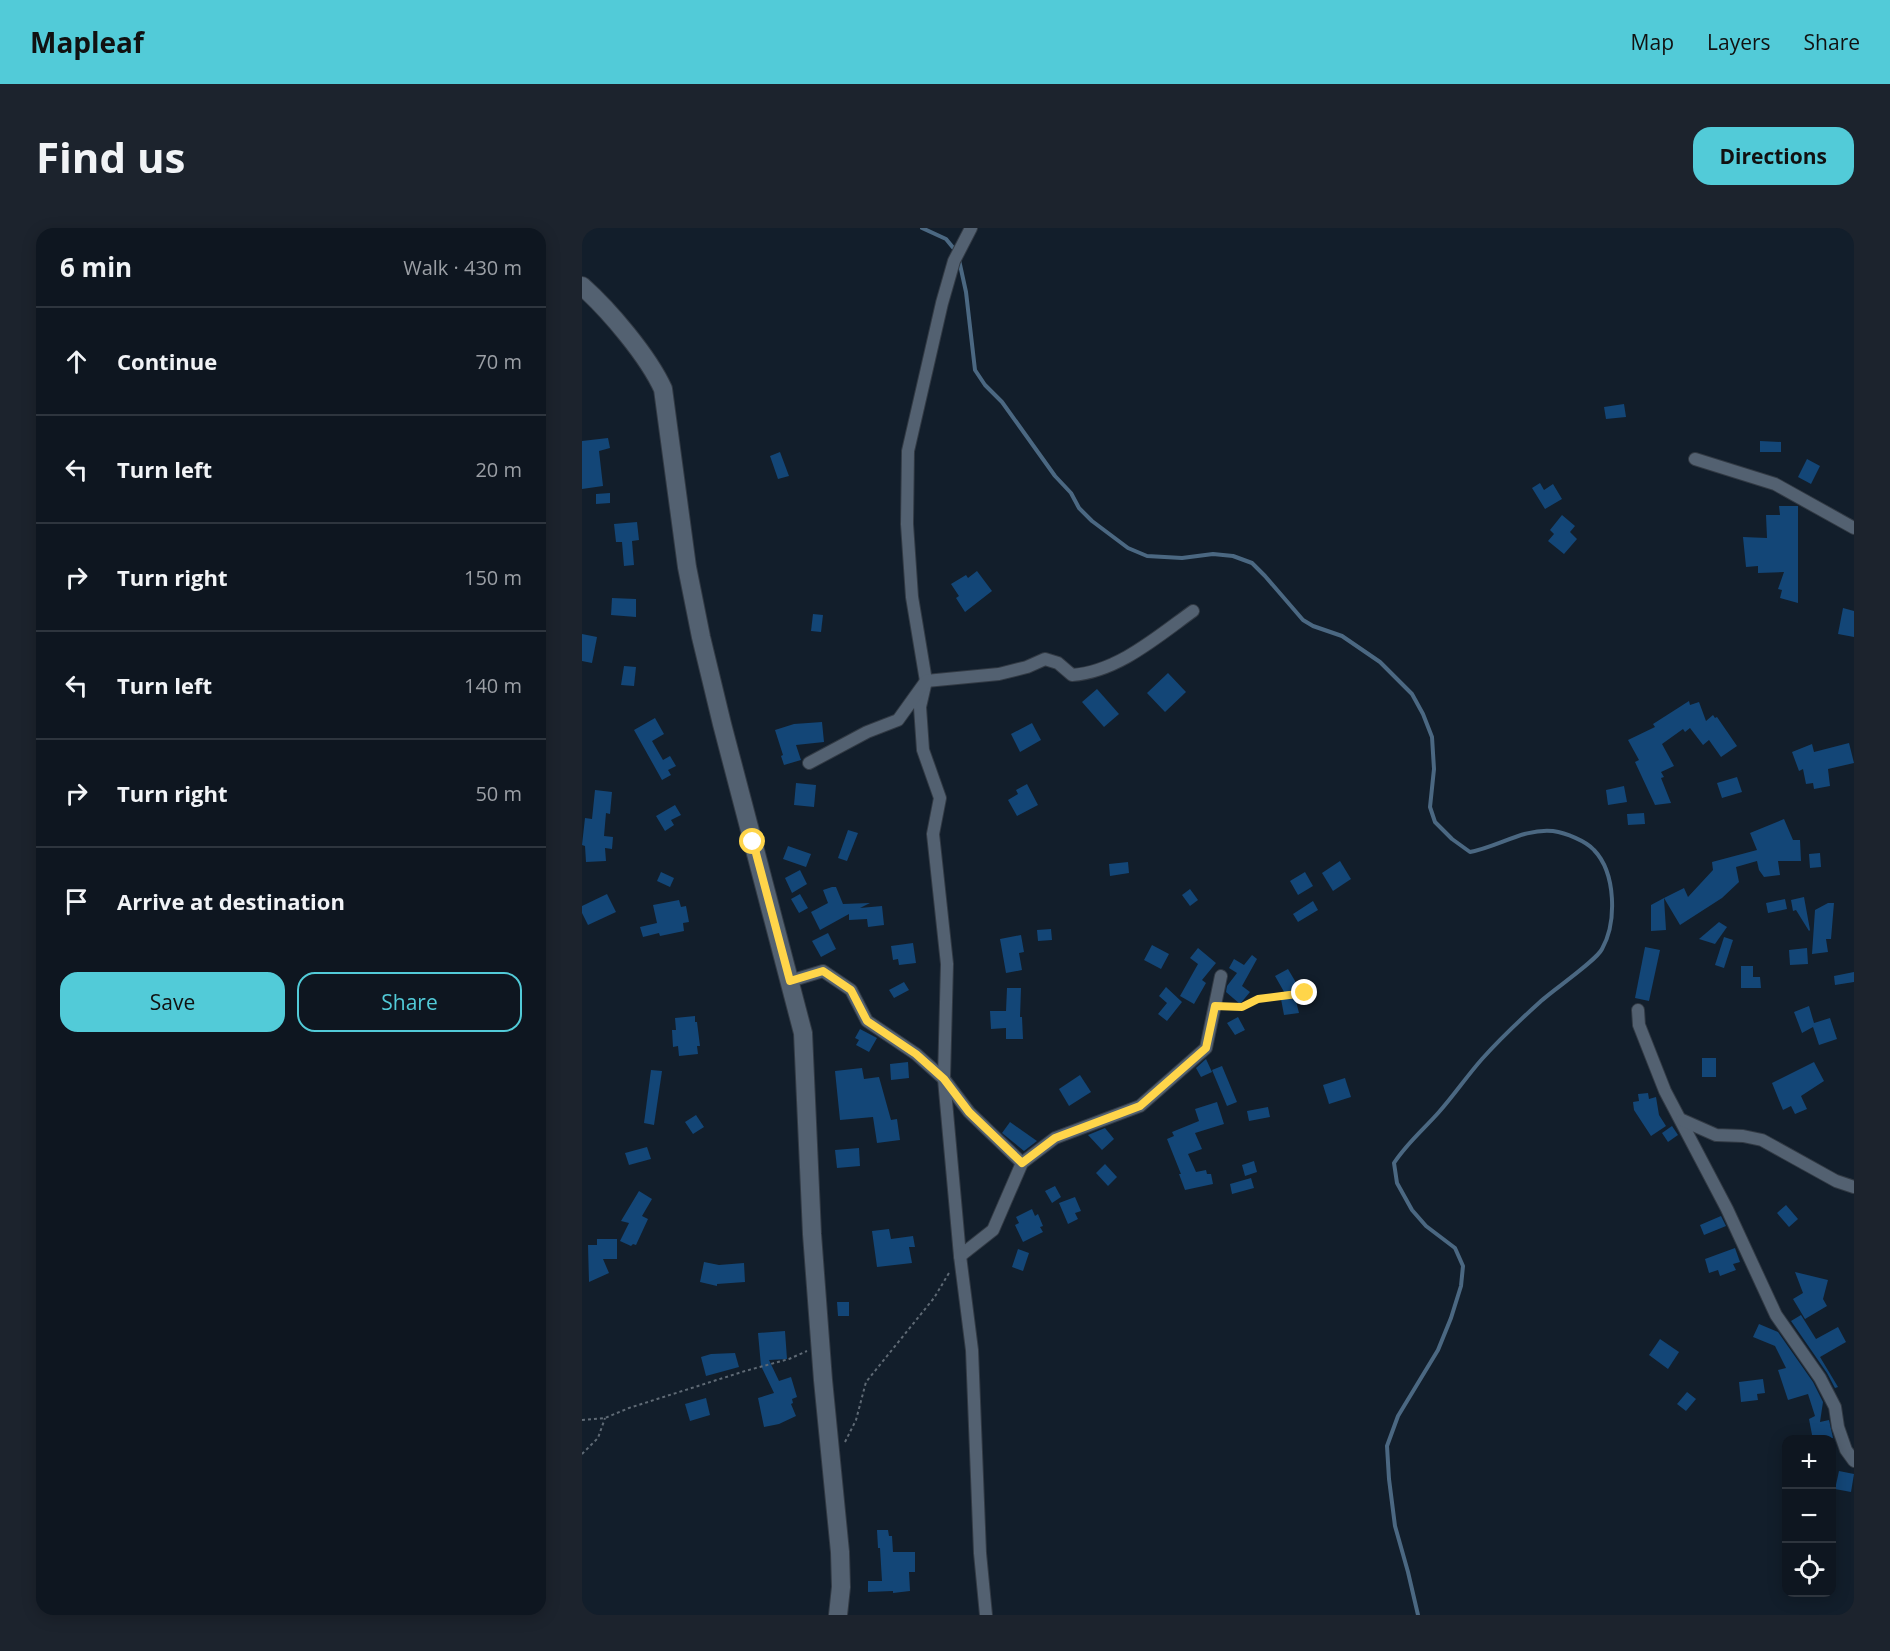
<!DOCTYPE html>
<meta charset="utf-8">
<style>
body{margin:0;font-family:"Open Sans",sans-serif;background:#1c232d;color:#f1f3f6}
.controls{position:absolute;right:18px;bottom:18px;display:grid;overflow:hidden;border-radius:12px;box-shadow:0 3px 15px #0003}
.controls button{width:54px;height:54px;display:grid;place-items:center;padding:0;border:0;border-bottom:2px solid #2e353e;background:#0e1620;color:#f1f3f6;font:30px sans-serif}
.stop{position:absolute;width:18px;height:18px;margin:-14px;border:4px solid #ffd54a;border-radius:50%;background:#fff}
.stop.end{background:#ffd54a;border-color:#fff;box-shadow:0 2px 6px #0008}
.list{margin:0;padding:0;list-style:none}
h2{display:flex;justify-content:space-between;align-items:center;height:78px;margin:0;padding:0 24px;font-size:26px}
h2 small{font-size:20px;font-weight:400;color:#9b9fa5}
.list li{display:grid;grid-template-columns:39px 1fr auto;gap:18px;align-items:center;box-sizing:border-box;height:108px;padding:0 24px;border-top:2px solid #2e353e}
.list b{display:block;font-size:22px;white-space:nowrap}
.list em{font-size:20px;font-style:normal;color:#9b9fa5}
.actions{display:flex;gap:12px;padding:18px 24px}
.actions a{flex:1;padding:14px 0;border:2px solid #52cbd8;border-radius:18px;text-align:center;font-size:21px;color:#52cbd8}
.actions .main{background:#52cbd8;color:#111}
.icon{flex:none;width:33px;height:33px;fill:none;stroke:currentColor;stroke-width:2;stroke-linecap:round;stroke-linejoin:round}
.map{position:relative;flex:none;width:1272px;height:1387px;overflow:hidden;border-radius:18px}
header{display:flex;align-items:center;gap:36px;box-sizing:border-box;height:84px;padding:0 30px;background:#52cbd8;color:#111}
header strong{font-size:28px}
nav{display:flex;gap:33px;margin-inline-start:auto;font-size:21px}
.intro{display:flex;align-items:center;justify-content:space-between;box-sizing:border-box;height:144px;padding:0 36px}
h1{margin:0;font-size:42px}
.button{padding:15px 27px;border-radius:18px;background:#52cbd8;color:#111;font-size:21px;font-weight:700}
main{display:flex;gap:36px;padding:0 36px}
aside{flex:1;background:#0e1620;border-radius:18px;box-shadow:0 3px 15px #0003}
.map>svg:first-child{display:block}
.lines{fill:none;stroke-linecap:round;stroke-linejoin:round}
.stream{stroke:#4b6882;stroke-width:4}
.building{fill:#134677}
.minor-casing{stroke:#323a44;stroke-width:14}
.secondary-casing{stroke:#323a44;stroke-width:20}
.path{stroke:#5f6a75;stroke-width:2;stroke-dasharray:3 3;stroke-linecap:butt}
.minor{stroke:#536171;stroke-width:12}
.secondary{stroke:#536171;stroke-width:18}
.route{stroke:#ffd54a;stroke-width:8}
</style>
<header>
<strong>Mapleaf</strong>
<nav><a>Map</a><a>Layers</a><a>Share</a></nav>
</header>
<div class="intro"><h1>Find us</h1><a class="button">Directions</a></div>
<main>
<aside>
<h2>6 min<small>Walk · 430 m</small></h2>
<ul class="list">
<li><svg class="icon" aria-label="ahead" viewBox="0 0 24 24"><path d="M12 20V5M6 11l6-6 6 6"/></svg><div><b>Continue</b></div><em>70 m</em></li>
<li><svg class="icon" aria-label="left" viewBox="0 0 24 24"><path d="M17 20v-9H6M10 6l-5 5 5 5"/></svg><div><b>Turn left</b></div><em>20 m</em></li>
<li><svg class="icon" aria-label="right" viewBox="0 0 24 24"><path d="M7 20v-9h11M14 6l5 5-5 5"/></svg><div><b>Turn right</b></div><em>150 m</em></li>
<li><svg class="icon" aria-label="left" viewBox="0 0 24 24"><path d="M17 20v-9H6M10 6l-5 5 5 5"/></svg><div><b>Turn left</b></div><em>140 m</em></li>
<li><svg class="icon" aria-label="right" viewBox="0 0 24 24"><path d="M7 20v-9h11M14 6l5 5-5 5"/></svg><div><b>Turn right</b></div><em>50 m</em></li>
<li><svg class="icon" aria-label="arrive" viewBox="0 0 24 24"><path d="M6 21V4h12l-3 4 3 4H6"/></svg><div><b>Arrive at destination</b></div></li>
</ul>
<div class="actions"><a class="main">Save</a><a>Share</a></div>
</aside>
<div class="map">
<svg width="1272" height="1387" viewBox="0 0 1272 1387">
<rect width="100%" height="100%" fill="#121e2b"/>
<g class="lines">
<g class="stream">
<path d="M340,0L364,11L373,22"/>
<path d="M377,32L384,64L393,142L403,157L420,174L473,248L489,265L497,280L510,293L546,320L565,328L600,330L631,326L651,328L670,335L683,348L721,392L731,398L760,408L798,434L830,466L841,486L850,509L852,541L848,579L853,594L870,611L888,624C916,619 942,600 971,603C984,605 1004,613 1012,622C1034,645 1035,694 1020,721C1014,733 971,762 958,774C938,792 918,811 900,831C885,848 872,867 857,884C842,901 825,915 812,935L815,955L830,982L844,998L873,1020L881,1038L879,1058L869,1090L856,1122L816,1188L805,1218L807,1251L813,1298L826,1344L836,1387"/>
</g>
</g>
<g class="building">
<path d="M1042,176L1044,189L1024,191L1022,179Z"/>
<path d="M26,210L28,220L17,223L21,258L0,261V213Z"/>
<path d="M1178,213L1199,214V224H1178Z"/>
<path d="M198,224L207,248L196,251L188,228Z"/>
<path d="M1225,231L1238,238L1229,256L1216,249Z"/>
<path d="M958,255L962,262L971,256L980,271L963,281L950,260Z"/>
<path d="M28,265V275L14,276V266Z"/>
<path d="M1197,278H1216V375L1198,370L1200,362L1196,361L1202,344L1176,345V338L1164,339L1161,309L1185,310L1184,287H1198Z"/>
<path d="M980,287L993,298L988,304L995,311L982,326L966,313L972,306L968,302Z"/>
<path d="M55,294L57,312L50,313L52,337L42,338L40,314H34L32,296Z"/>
<path d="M395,343L410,363L383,384L374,370L377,368L369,356L384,347L386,350Z"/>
<path d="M30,370L54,371V389L29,387Z"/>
<path d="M1261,380L1272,383V409L1256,406Z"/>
<path d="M231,386L241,387L239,404L229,403Z"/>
<path d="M0,406L15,409L10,435L0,433Z"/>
<path d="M42,438L54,439L52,458L39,457Z"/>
<path d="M586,445L604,464L583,484L565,465Z"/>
<path d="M515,461L537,486L522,499L500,474Z"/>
<path d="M1107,473L1108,477L1117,474L1124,493L1131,487L1133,490L1135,489L1155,518L1139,529L1127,512L1121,517L1108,500L1103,504L1101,501L1080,516L1092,538L1079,544L1082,549L1079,550L1089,575L1073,577L1053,534L1057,532L1046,512L1073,499L1071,496Z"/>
<path d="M73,490L82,506L70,513L81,532L88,528L94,538L86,542L89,547L80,552L52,502Z"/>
<path d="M240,494L242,514L214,517L219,532L202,537L199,528L201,527L193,502L212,496Z"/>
<path d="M450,495L459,512L438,524L429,506Z"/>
<path d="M1267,515L1272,535L1246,541L1248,558L1232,561L1231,555L1224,556L1221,541L1217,543L1210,524L1230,516L1232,524Z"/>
<path d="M1155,549L1160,564L1140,570L1135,555Z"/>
<path d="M214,555L234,557L232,579L212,577Z"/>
<path d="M445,556L456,577L435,588L426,572L436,566L434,562Z"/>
<path d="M1042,558L1045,574L1026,577L1024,562Z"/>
<path d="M13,562L30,564L28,586L24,585L22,608L31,609L30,621L23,620L24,633L4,634L3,618L0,617L3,590L10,591Z"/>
<path d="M93,577L99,587L89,592L92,597L83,603L74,588Z"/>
<path d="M1062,585L1063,596L1046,597L1045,586Z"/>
<path d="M1202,591L1211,612H1218L1219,633H1196L1198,647L1182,649L1177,642L1175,633L1154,639L1157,654L1140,670L1098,697L1082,670L1102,660L1106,669L1131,642L1130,634L1175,622L1168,605Z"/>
<path d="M266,602L276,605L265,633L256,630Z"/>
<path d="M206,618L229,626L224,639L201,631Z"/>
<path d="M1238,625L1239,639L1228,640L1227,626Z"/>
<path d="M758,633L769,651L751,663L740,645Z"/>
<path d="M546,634L547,645L528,648L527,636Z"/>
<path d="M218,642L225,656L210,665L203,650Z"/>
<path d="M79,644L92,650L88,659L75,653Z"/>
<path d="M723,644L731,658L716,667L708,653Z"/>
<path d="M250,659H254L261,676L288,675L278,680L300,678L302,697L286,699L285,691L267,692V686L238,702L229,684L246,675L241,662Z"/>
<path d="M608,661L616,672L608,678L600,667Z"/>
<path d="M25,666L34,684L6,697L0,685V678Z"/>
<path d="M218,666L226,680L217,685L209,671Z"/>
<path d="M1222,669L1228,702L1227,703L1214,682L1211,683L1209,672Z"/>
<path d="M1082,670L1084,702L1069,703V677Z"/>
<path d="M1203,671L1205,681L1186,685L1184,675Z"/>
<path d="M97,672L99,679L104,678L107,694L101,695L102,703L78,708L77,705L61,709L58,699L75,695L71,677Z"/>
<path d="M731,673L736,682L716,694L711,686Z"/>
<path d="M1246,675H1252L1249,711H1244L1246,724L1230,726L1233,682Z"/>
<path d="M1137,694L1145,699L1133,716L1117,711Z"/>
<path d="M469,701L470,712L456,713L455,702Z"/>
<path d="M246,705L254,721L239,729L230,713Z"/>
<path d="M439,707L442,724L437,725L440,742L424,745L418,711Z"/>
<path d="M1142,709L1151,712L1142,740L1133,737Z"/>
<path d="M331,715L334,735L317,737L316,731L311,732L309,718Z"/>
<path d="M570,717L587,726L579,741L562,732Z"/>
<path d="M1063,719L1078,722L1067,773L1053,770Z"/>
<path d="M616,720L634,735L620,752L624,755L612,776L598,768L616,736L608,730Z"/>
<path d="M1225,720L1226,736L1208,737L1207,722Z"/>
<path d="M670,727L675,731L660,758L668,764L658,776L644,764L645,758L655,745L647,740L652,731L662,737Z"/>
<path d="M1159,738H1171V749H1178L1179,760H1159Z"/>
<path d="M706,741L716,758L711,761L717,785L702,787L699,771L705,769L693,748Z"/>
<path d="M1272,744V754L1253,757L1252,748Z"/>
<path d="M322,754L327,762L312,770L307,762Z"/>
<path d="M584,759L600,774L585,793L576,786L585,775L577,768Z"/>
<path d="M425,760H439L438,789H440L441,811H424V800L409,801L408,783H424Z"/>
<path d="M1227,778L1232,795L1248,790L1255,811L1237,817L1231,799L1220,805L1212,784Z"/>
<path d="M113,788V794H115L118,818H115L116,826L97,828L96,818L91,819L90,802H94L93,790Z"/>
<path d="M656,789L663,802L653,807L645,795Z"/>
<path d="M278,801L295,810L287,824L274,817L277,812L273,810Z"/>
<rect x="1120" y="830" width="14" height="19"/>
<path d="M624,831L630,844L619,849L614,840Z"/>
<path d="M326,834L327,850L309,852L308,836Z"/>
<path d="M1232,834L1242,853L1219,868L1225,881L1213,886L1209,878L1201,882L1190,855Z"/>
<path d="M640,838L655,874L645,878L630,842Z"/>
<path d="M280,840L282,851L297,849L309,892L315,891L318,912L295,915L291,889L258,892L253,843Z"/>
<path d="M69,842L80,843L72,897L62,895Z"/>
<path d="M498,847L509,864L487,878L477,861Z"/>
<path d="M763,850L769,869L747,876L741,857Z"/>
<path d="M1066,865L1067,871L1074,869L1077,887L1084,898L1069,908L1052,882L1051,874L1057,873L1056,866Z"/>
<path d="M635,874L642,896L613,905L620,921L606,926L614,944L624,942L625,946H629L631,956L603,962L597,946H599L585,911L592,908L590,904L617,893L613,881Z"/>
<path d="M686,879L688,889L667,893L665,883Z"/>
<path d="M114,887L122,899L111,906L103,894Z"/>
<path d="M428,894L455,913L442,923L420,905Z"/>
<path d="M1090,898L1096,907L1086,914L1080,905Z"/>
<path d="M523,900L532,911L520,922L506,907Z"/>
<path d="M65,919L69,931L47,937L43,925Z"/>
<path d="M277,920L278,938L255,940L253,922Z"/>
<path d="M672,933L675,944L663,948L660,937Z"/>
<path d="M523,936L535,949L526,958L514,945Z"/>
<path d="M669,950L672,960L650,966L648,956Z"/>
<path d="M473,958L479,969L470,975L463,963Z"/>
<path d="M57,963L70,971L60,988L66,991L54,1017L51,1016L49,1018L38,1013L47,995L39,993Z"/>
<path d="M493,969L499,983L493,985L496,991L486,996L477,975Z"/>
<path d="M1204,977L1216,991L1207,999L1195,985Z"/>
<path d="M450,981L453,988L456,986L461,998L458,999L461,1004L441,1014L433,997L437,995L434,989Z"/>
<path d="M1139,988L1144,998L1122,1007L1118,997Z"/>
<path d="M307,1001L309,1011L331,1008L333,1019H327L330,1035L295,1039L290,1003Z"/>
<path d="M15,1011H35V1031H21L27,1045L7,1054L6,1017H15Z"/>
<path d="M1153,1020L1158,1034L1151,1036L1154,1042L1138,1048L1136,1042L1127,1045L1123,1031Z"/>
<path d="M436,1021L447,1025L441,1043L430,1039Z"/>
<path d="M122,1034L137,1037L162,1035L163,1054L135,1056V1058L118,1054Z"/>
<path d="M1213,1044L1246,1052L1241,1071L1245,1078L1223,1091L1211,1071L1221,1065Z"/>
<path d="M255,1074H267V1088H256Z"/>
<path d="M1219,1087L1234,1111L1256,1099L1264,1114L1238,1129L1256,1159L1253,1160L1245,1145L1209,1093Z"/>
<path d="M1177,1096L1196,1104L1231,1154L1241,1174L1238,1194L1247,1192L1251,1210L1231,1212L1227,1191L1233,1188L1226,1166L1206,1172L1196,1142L1204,1140L1193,1118L1171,1109Z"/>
<path d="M203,1103L205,1131L187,1132L197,1153L209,1149L215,1169L210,1171L211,1175L209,1176L214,1188L197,1196L182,1199L176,1170L192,1165L179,1138L176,1105Z"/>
<path d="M1078,1111L1097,1124L1086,1141L1067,1127Z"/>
<path d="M153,1125L157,1139L124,1148L119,1129L129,1126Z"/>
<path d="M1181,1151L1183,1165L1175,1166L1176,1172L1159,1174L1157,1154Z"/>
<path d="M1105,1164L1114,1171L1104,1183L1095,1176Z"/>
<path d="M124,1170L128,1187L108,1193L103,1176Z"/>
<path d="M1257,1243L1272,1246L1269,1264L1253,1261Z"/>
<path d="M295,1302H306L307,1308H310L311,1324H333V1344H327L328,1363L311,1365V1363L286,1364V1353H300L298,1320H296Z"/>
</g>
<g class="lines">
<defs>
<g id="minor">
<path d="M389,0L372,33L360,75L326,223L325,296L330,369L344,453L338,479L341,522L358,570L351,606L365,736L362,851L378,1028L390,1122L398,1325L404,1387"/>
<path d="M1113,231L1193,256L1272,300"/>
<path d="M227,535L285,504L316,492L344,453L417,446L445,439L463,431L476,435L490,447C535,444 575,409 611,383"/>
<path d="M208,753L241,743L269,762L285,793L334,826L362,851L387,884L440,935"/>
<path d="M1056,782L1057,797L1083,863L1145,981L1194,1087L1238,1150L1253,1179L1256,1199L1264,1222L1272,1233"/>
<path d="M1100,892L1134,907L1161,908L1180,912L1254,953L1272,959"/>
<path d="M378,1028L411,1002L440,935L473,910L558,878L624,820L639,748"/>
</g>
<path id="secondary" d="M0,58C27,82 66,128 81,161L105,339L119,409L140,496L221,805L230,1006L241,1152L258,1324L259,1359L256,1387"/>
</defs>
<use href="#minor" class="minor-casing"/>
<use href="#secondary" class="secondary-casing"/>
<g class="path">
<path d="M644,778L660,779L676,771L723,765"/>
<path d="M0,1192L23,1190L47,1180L163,1143L207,1131L225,1123"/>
<path d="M263,1214L274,1192L284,1154L352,1070L367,1045"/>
<path d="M0,1226L16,1210L23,1190"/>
</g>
<use href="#minor" class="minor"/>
<use href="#secondary" class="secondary"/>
</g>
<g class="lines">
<path class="route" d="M171,614L208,753L241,743L269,762L285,793L334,826L362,851L387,884L440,935L473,910L558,878L624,820L633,778L660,779L676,771L723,765"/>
</g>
</svg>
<div class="controls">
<button>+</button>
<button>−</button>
<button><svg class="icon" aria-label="locate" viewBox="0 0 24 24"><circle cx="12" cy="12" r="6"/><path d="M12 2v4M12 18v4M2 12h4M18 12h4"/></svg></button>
</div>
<div class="stop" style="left:171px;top:614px"></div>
<div class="stop end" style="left:723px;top:765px"></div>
</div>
</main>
